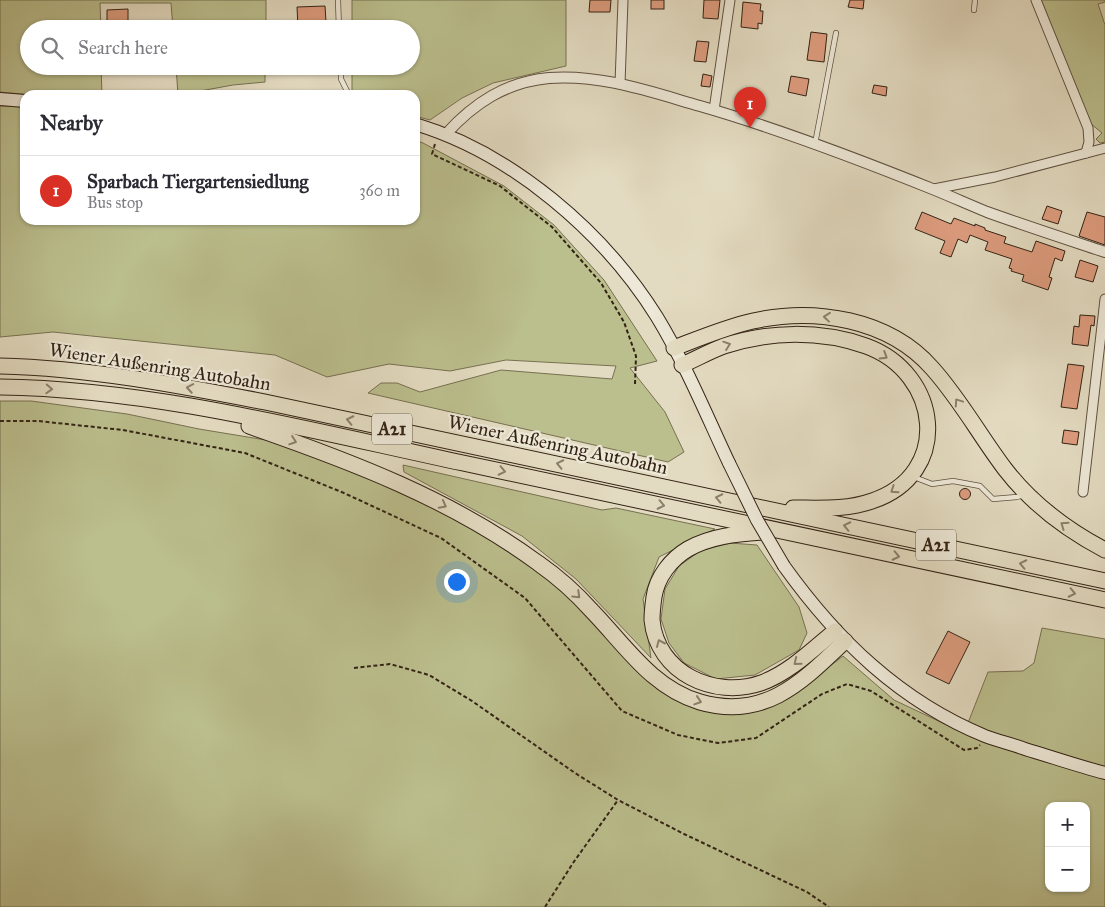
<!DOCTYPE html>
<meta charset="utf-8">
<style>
body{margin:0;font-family:"IM FELL Great Primer",serif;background:#f7f7f7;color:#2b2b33}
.controls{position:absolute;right:15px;bottom:15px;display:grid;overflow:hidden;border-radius:10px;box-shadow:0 1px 4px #0004}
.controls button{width:45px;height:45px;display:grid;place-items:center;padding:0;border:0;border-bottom:1px solid #e1e1e2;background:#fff;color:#2b2b33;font:25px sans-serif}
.you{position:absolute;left:456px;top:581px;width:18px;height:18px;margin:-12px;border:4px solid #fff;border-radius:50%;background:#1a73e8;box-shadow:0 0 0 8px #1a73e833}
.badge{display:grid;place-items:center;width:32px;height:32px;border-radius:50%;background:#d93025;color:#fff;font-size:16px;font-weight:700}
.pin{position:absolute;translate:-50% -41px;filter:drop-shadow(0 1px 2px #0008)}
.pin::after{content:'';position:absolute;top:26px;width:18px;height:15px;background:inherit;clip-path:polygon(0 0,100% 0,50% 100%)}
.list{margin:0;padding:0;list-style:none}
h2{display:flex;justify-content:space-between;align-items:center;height:65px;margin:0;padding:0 20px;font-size:21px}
h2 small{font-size:16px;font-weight:400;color:#7c7c81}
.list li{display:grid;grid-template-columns:32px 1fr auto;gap:15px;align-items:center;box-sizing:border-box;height:70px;padding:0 20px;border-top:1px solid #e1e1e2}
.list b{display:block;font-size:19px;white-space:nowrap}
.list p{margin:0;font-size:16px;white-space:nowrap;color:#7c7c81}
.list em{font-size:16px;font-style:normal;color:#7c7c81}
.icon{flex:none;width:28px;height:28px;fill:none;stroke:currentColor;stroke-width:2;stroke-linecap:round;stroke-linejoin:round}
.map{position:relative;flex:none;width:1105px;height:907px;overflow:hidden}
.search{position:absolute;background:#fff;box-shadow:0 1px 4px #0004;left:20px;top:20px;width:400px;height:55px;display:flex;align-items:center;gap:12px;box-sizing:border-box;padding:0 18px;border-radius:28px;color:#7c7c81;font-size:19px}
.panel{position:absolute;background:#fff;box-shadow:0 1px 4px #0004;left:20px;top:90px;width:400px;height:135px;border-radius:15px}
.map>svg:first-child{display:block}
.green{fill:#bbbe8d;stroke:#777051;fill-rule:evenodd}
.building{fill:#dd9c7e;stroke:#332315}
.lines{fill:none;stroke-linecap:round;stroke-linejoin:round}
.service-casing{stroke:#5f5140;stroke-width:6}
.minor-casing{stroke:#5f5140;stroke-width:11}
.tertiary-casing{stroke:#5f5140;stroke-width:12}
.secondary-casing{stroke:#332315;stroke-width:14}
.motorway-casing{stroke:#332315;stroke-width:17}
.path{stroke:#332315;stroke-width:2;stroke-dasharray:4 2.5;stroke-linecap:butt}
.service{stroke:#ede8d7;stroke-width:4.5}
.minor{stroke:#ede8d7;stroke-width:9}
.tertiary{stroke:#ede8d7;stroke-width:10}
.secondary{stroke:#ede8d7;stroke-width:12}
.motorway{stroke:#e3dbc1;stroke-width:15}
.secondary-bridge-casing{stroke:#332315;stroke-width:14;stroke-linecap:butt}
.secondary-bridge{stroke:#ede8d7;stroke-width:12}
.oneway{stroke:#8b7f6b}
.labels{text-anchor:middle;stroke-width:4.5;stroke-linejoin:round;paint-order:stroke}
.shield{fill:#ede8d7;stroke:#6b5e4f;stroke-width:1}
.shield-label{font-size:18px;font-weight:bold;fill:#332315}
.street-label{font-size:19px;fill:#332315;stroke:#ede8d7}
</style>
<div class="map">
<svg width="1105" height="907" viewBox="0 0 1105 907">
<rect width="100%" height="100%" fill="#e3dbc1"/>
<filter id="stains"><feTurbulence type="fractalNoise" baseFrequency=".004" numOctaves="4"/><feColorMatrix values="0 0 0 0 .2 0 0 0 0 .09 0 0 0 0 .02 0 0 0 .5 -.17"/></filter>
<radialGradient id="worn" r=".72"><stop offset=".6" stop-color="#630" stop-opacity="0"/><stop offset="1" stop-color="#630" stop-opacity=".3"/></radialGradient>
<g class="green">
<path d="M0,0H266V29H173L171,3H100L101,29H29V66H101L102,95H32L0,92Z"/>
<path d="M352,0H566V66L493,83L462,98L430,120L415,116V95H352V66H411V29H352Z"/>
<path d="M1041,0H1105V2L1098,4L1105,25V142L1100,143L1096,139L1102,133L1090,123Z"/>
<path d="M176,66H265V82L233,85L178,95Z"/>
<path d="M0,106L25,107V220H415V140L423,143L504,186L554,225L604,280L657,361L630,368L665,412L684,452L668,462L368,393L381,383H397L420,392L501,370L612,379L616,366L506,360L450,371L389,364L327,377L275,355L53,332L0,337Z"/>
<path d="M0,401H31L127,414L199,429L272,441L408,492L468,523L559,585L690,705L741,714L787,699L843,656L894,700L964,733L988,672L1023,671L1034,663L1042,628L1105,639V907H0ZM1049,806H1086V888H1049Z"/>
<path d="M403,465L602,510L616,508L715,529L659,557L643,599L651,658L576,579L522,536L404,472Z"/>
<path d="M730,543L757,545L799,607L807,633L799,650L755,675L716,679L684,663L669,643L661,619L665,589L679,566L700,551Z"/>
</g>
<g class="building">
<path d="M590,0H611L610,12H589Z"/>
<rect x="651" y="0" width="13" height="9"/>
<path d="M704,0H720L718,19L703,18Z"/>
<path d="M850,0H864L863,9L848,7Z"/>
<path d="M743,2L761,4L760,11H763L762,24L758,23V29L741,27Z"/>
<path d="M325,6L326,22H314V28H298L297,7Z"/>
<path d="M128,9V22L107,23V10Z"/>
<path d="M811,32L827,34L824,62L807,60Z"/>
<path d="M697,41L709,42L706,62L694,61Z"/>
<path d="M703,74L712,76L710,87L701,86Z"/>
<path d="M791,76L809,79L806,96L788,92Z"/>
<path d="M874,85L887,87L886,96L872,93Z"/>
<path d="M1047,206L1062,211L1058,224L1042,219Z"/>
<path d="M922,212L951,224L954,218L975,226V224L985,228V230L1006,237L1004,243L1032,252L1036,241L1065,251L1062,261L1055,258L1049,277L1052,278L1048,290L1022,281L1024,275L1011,271L1012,269L1009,268L1012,259L985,250L988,242L970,235L967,243L958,239L951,257L940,253L945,241L915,229Z"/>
<path d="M1087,212L1105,217V245L1079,236Z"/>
<path d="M1080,260L1098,266L1093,282L1075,277Z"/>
<path d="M1080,315L1095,316L1094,326L1091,325L1088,346L1072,344L1074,326L1079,327Z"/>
<path d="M1068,364L1084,366L1077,409L1061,407Z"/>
<path d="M1064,430L1079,432L1077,445L1062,443Z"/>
<circle cx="965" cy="494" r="5.5"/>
<path d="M948,631L970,642L949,684L926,673Z"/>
</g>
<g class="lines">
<defs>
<g id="service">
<path d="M338,0L339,29"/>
<path d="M974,10L975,0"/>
<path d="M341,66V79L349,95"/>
<path d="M815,144L836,33"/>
<path d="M914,477L932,484L953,481L980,486L993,499L1017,497L1023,495"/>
</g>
<g id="minor">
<path d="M1036,0L1088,128L1089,142L1086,153"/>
<path d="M620,84L623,0"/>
<path d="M714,110L730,0"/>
<path d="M934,189L995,177L1105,148"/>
<path d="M1083,492L1105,299"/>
</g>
<path id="tertiary" d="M446,134C474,103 506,82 549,78C601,74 651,92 700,106C780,129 858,159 935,190C952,197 970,205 987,212C1026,226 1066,239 1105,252"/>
<g id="secondary">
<path d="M0,99L25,101"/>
<path d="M415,124C512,153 604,232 657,317C685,363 706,414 729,463"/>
<path d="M784,566C837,640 900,701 985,736C998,741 1012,744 1025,749C1052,757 1078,766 1105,773"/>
</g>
<g id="motorway">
<path d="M674,348C700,338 726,327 753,321C815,307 889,319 932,368C960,399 980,436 1005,469C1032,504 1067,530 1105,550"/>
<path d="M682,365C696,359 710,351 724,346C769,331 820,330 866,346C941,373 953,474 872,501C847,510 819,508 793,508"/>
<path d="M0,366C89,368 177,385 265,402L1105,581"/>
<path d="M0,387C155,389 312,431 463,463C677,509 891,555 1105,600"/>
<path d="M249,426C350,461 451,499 538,563C558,577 576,593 592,611C625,645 652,688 700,702C765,721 803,681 845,641"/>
<path d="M762,532C736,534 711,536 688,549C671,559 657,577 654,597C653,604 652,612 652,620C657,673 714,699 761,683C789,673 812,650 835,631"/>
</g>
</defs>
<use href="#service" class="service-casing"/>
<use href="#minor" class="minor-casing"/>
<use href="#tertiary" class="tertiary-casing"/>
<use href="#secondary" class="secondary-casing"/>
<use href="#motorway" class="motorway-casing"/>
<g class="path">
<path d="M435,144L432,154L500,186L552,227L601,283L624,322L636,356L635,384"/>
<path d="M0,421H38L123,430L245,453L344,493L441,538L525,598L622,711L678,735L718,743L756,738L822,694L847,684L871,691L964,750L977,748L980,745"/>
<path d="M354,668L390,664L429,675L472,701L575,773L618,800L684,834L807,892L829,907"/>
<path d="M545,907L573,863L618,800"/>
</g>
<use href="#service" class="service"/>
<use href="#minor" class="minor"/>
<use href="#tertiary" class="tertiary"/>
<use href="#secondary" class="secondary"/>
<use href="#motorway" class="motorway"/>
<defs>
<path id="secondary-bridge" d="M729,463L757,520L784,566"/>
</defs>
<use href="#secondary-bridge" class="secondary-bridge-casing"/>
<use href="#secondary-bridge" class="secondary-bridge"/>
</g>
<defs><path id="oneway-chevron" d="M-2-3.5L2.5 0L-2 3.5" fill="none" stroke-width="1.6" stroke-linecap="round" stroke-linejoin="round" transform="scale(1.25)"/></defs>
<g class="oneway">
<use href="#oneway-chevron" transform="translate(827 317) rotate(-174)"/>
<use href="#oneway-chevron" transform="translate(727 345) rotate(-19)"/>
<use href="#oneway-chevron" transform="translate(884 356) rotate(32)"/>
<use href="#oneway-chevron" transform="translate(190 388) rotate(-170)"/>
<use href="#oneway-chevron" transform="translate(49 389) rotate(3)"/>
<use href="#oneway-chevron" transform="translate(958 402) rotate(-124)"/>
<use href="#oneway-chevron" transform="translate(350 420) rotate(-168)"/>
<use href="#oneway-chevron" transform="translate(293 441) rotate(19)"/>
<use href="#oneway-chevron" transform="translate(560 464) rotate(-168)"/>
<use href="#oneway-chevron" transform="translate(502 471) rotate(12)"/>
<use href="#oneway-chevron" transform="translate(894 490) rotate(146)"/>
<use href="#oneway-chevron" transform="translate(719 498) rotate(-168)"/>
<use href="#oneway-chevron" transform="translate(443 505) rotate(28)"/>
<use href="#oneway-chevron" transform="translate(661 505) rotate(12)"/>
<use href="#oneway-chevron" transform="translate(1064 525) rotate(-145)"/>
<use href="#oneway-chevron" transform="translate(847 526) rotate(-168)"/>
<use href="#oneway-chevron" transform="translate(896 556) rotate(12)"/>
<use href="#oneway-chevron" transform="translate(1023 564) rotate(-168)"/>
<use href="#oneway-chevron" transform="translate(1072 593) rotate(12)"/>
<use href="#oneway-chevron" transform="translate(577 595) rotate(44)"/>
<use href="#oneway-chevron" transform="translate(660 643) rotate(-114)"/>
<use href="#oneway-chevron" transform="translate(797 662) rotate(141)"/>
<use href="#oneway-chevron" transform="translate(698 701) rotate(18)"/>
</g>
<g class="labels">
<g class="shield">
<rect x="372" y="413.5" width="40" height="31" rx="4"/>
<rect x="916" y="529.5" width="40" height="31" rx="4"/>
</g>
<g class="shield-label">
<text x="392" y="435">A21</text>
<text x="936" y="551">A21</text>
</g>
<g class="street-label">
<text transform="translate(160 366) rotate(9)" y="7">Wiener Außenring Autobahn</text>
<text transform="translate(558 444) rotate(12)" y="7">Wiener Außenring Autobahn</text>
</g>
</g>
<rect width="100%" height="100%" filter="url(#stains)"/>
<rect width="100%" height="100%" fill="url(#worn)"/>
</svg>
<div class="controls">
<button>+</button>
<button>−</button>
</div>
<div class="you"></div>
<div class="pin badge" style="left:750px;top:128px">1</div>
<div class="search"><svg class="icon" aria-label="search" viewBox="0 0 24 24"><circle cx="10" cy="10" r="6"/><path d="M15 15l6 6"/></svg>Search here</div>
<section class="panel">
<h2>Nearby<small></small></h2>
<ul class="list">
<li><span class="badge">1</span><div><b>Sparbach Tiergartensiedlung</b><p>Bus stop</p></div><em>360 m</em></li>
</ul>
</section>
</div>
